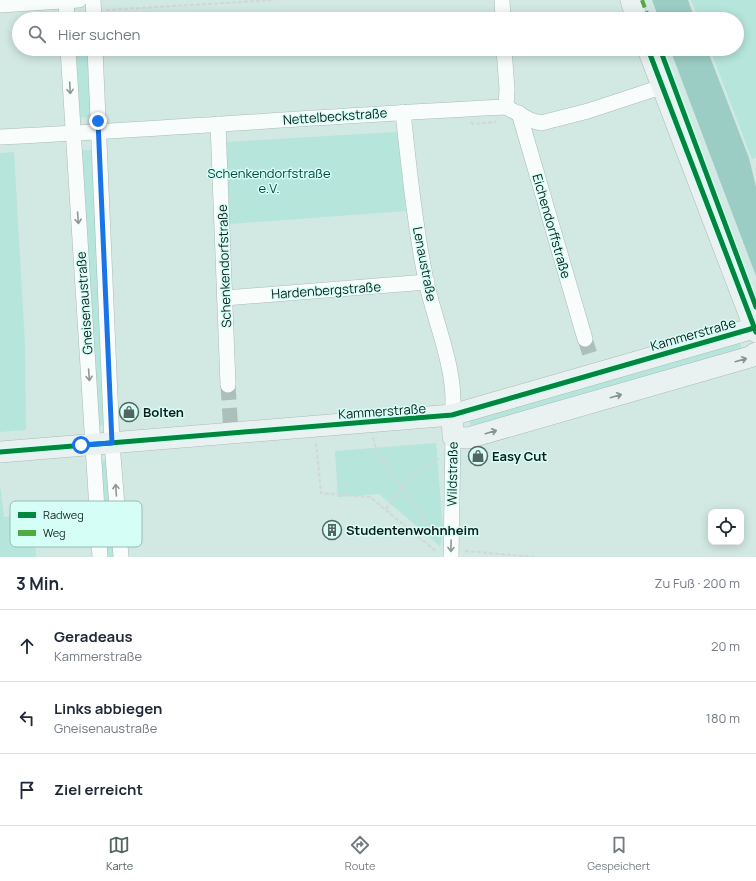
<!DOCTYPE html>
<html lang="de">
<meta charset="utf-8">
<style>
body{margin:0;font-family:Manrope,sans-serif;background:#f2f2f3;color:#1f2937}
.controls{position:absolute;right:12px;bottom:12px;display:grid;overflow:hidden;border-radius:8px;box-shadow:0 2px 10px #0003}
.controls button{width:36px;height:36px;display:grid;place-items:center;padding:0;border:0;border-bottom:1px solid #e0e1e3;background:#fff;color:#1f2937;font:20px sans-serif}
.stop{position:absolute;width:12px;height:12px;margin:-9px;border:3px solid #1a73e8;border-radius:50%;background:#fff}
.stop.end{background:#1a73e8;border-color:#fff;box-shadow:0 1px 4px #0008}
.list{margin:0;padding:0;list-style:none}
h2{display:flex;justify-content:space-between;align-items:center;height:52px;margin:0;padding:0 16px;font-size:17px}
h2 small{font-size:13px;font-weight:400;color:#747a83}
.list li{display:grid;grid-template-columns:26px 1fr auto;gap:12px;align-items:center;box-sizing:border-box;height:72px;padding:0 16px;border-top:1px solid #e0e1e3}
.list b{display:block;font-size:15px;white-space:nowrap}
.list p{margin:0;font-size:13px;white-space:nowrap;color:#747a83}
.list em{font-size:13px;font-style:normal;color:#747a83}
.icon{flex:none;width:22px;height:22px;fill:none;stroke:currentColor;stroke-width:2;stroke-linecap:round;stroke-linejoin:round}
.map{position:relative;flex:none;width:756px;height:557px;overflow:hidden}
.search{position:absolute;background:#fff;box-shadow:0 2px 10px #0003;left:12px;right:12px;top:12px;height:44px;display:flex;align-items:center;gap:10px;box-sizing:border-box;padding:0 14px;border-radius:22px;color:#747a83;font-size:15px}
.sheet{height:268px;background:#fff}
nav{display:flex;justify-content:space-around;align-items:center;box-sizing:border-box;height:56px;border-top:1px solid #e0e1e3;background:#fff;font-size:11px;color:#747a83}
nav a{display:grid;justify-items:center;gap:2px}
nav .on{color:#536561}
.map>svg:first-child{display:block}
.green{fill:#b6e5db}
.forest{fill:#9ccdc4}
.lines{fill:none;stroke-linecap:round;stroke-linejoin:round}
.street-tunnel{stroke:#abc0bb;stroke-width:15;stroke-dasharray:15 8;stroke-linecap:butt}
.street-casing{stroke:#aabbb8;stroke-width:16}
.secondary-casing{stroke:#aabbb8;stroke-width:22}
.path{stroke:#d1d8d6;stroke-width:2;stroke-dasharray:4 2;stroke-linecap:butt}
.street{stroke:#f8fcfb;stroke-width:15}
.secondary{stroke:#eaf2f1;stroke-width:21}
.quiet{stroke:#51aa43;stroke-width:4;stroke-dasharray:8 4;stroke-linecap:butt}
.cycleway-casing{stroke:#d5fff6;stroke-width:8}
.cycleway{stroke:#00873e;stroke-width:5}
.oneway{stroke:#8f9896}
.oneway2{stroke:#879391}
.route{stroke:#1a73e8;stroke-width:5}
.labels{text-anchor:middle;stroke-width:3;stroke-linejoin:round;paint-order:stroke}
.street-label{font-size:13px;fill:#0e1e1b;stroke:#d5fff6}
.park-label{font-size:13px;fill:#04483f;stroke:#d5fff6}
.poi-label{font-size:13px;font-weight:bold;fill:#0e1e1b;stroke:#d5fff6;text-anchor:start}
.key{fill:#d5fff6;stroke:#99bcb4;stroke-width:1}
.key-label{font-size:11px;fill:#0e1e1b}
</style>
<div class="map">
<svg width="756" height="557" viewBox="0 0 756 557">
<rect width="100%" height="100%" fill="#d2e8e3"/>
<g class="green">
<path d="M691,0H756V157L752,159L710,49H737V19H699Z"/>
<path d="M73,49H90L93,117L76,118Z"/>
<path d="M397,132L406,211L230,224L226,142Z"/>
<path d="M78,150H95L106,425L97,426Z"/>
<path d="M14,152L25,345L26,430L0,432V153Z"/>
<path d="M738,337L742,350L472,429L468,417Z"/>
<path d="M436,443L443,529L440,546L379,494L338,497L335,451Z"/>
<path d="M109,460L116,557H105L99,461Z"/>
<path d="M0,485L4,517L33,514L36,557H0Z"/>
</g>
<g class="forest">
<path d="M652,0H688L695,19H659Z"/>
<path d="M670,49H707L749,158L756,187V276Z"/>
</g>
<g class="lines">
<g class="street-tunnel">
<path d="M585,339L592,361"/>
<path d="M228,385L231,433"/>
</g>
<defs>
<g id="street">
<path d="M66,0L67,19"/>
<path d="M93,0L94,19"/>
<path d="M502,0L503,19"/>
<path d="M0,5L79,0"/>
<path d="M68,49L100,557"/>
<path d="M95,49L112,443L121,557"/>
<path d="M504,49L507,89L506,107"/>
<path d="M403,112C409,169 415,225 426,281C435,323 458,373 452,415"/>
<path d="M519,113L585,339"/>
<path d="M218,124L228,385"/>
<path d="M0,137C169,129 337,115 506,107L530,120L541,123L588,111L661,87"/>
<path d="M225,298L427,282"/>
<path d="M451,557L453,437"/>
</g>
<g id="secondary">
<path d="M631,0L637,19"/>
<path d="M648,49L756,332"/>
<path d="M452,415L453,437L468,438L750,357L756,353"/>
<path d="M0,452L452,415L754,328"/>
</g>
</defs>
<use href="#street" class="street-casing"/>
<use href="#secondary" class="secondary-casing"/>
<g class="path">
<path d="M106,10L275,0"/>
<path d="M471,122L473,124L496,122"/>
<path d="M373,438L377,452L438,538"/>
<path d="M316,443L321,493L370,497L437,552"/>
<path d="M386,509C404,484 411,474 439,459"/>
<path d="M465,551L535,557"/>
</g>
<use href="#street" class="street"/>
<use href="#secondary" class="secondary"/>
<path class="quiet" d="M642,0L649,19"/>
<defs>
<g id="cycleway">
<path d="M648,49L756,332"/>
<path d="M660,49L756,307"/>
<path d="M0,452L452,415L754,328"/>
</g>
</defs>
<use href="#cycleway" class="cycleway-casing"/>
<use href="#cycleway" class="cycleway"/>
</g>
<defs><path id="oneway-shaft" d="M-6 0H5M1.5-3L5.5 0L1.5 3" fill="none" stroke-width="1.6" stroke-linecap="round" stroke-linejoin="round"/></defs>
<g class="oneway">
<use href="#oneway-shaft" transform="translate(70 88) rotate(87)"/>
<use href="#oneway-shaft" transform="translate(78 218) rotate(86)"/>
<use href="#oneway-shaft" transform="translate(89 375) rotate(86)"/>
<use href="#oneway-shaft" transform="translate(116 490) rotate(-94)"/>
<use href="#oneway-shaft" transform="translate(451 546) rotate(91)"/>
</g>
<g class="oneway2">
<use href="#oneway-shaft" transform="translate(741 360) rotate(-16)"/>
<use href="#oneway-shaft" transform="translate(616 396) rotate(-16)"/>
<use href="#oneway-shaft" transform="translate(491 432) rotate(-16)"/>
</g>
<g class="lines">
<path class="route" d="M81,445L112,443L98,121"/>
</g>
<defs>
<symbol id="shop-ring" viewBox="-11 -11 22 22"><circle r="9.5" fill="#d5fff6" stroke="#536561" stroke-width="1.5"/><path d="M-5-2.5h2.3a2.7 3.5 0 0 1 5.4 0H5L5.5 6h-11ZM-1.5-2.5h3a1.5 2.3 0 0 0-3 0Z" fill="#536561"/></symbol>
<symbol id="building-ring" viewBox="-11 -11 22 22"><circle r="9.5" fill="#d5fff6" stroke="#536561" stroke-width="1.5"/><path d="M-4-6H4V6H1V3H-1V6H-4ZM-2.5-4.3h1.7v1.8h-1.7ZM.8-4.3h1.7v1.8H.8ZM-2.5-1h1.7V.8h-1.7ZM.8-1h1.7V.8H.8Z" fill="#536561"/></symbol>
</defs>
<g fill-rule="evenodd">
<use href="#shop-ring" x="118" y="401" width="22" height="22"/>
<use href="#shop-ring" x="467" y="445" width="22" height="22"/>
<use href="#building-ring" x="321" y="519" width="22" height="22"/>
</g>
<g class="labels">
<g class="street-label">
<text transform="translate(335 116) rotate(-4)" y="5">Nettelbeckstraße</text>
<text transform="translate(552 226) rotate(74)" y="5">Eichendorffstraße</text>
<text transform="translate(425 264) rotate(79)" y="5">Lenaustraße</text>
<text transform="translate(224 266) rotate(-92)" y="5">Schenkendorfstraße</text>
<text transform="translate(326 290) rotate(-4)" y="5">Hardenbergstraße</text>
<text transform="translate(84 303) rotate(-94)" y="5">Gneisenaustraße</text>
<text transform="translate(693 334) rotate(-16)" y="5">Kammerstraße</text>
<text transform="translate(382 411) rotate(-4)" y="5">Kammerstraße</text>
<text transform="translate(452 474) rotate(-89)" y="5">Wildstraße</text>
</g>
<g class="park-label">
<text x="269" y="178">Schenkendorfstraße<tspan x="269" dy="15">e.V.</tspan></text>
</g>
<g class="poi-label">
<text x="143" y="417">Bolten</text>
<text x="492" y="461">Easy Cut</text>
<text x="346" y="535">Studentenwohnheim</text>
</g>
</g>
<rect x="10" y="501" width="132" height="46" rx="6" class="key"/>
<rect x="18" y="512" width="18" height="6" fill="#00873e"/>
<rect x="18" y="530" width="18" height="6" fill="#51aa43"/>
<g class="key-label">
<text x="43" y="519">Radweg</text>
<text x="43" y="537">Weg</text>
</g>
</svg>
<div class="controls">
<button><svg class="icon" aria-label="locate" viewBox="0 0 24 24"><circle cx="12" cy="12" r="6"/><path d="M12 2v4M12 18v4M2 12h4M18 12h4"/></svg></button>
</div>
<div class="stop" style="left:81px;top:445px"></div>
<div class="stop end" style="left:98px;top:121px"></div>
<div class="search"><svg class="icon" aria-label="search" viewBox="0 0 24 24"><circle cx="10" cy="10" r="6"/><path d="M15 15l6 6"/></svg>Hier suchen</div>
</div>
<section class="sheet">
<h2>3 Min.<small>Zu Fuß · 200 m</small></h2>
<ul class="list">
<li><svg class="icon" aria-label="ahead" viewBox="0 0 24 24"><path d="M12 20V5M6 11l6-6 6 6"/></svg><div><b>Geradeaus</b><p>Kammerstraße</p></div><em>20 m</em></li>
<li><svg class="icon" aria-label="left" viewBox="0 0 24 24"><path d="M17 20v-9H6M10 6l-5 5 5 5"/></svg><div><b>Links abbiegen</b><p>Gneisenaustraße</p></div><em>180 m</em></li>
<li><svg class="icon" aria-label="arrive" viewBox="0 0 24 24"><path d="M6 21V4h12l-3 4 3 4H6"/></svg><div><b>Ziel erreicht</b></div></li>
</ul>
</section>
<nav>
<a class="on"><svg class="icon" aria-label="map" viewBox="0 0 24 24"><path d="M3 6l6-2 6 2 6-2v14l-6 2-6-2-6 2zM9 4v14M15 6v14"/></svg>Karte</a>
<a><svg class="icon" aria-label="directions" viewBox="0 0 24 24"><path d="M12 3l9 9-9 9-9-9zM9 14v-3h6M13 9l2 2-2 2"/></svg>Route</a>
<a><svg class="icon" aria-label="saved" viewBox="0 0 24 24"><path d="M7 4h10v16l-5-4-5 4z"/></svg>Gespeichert</a>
</nav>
